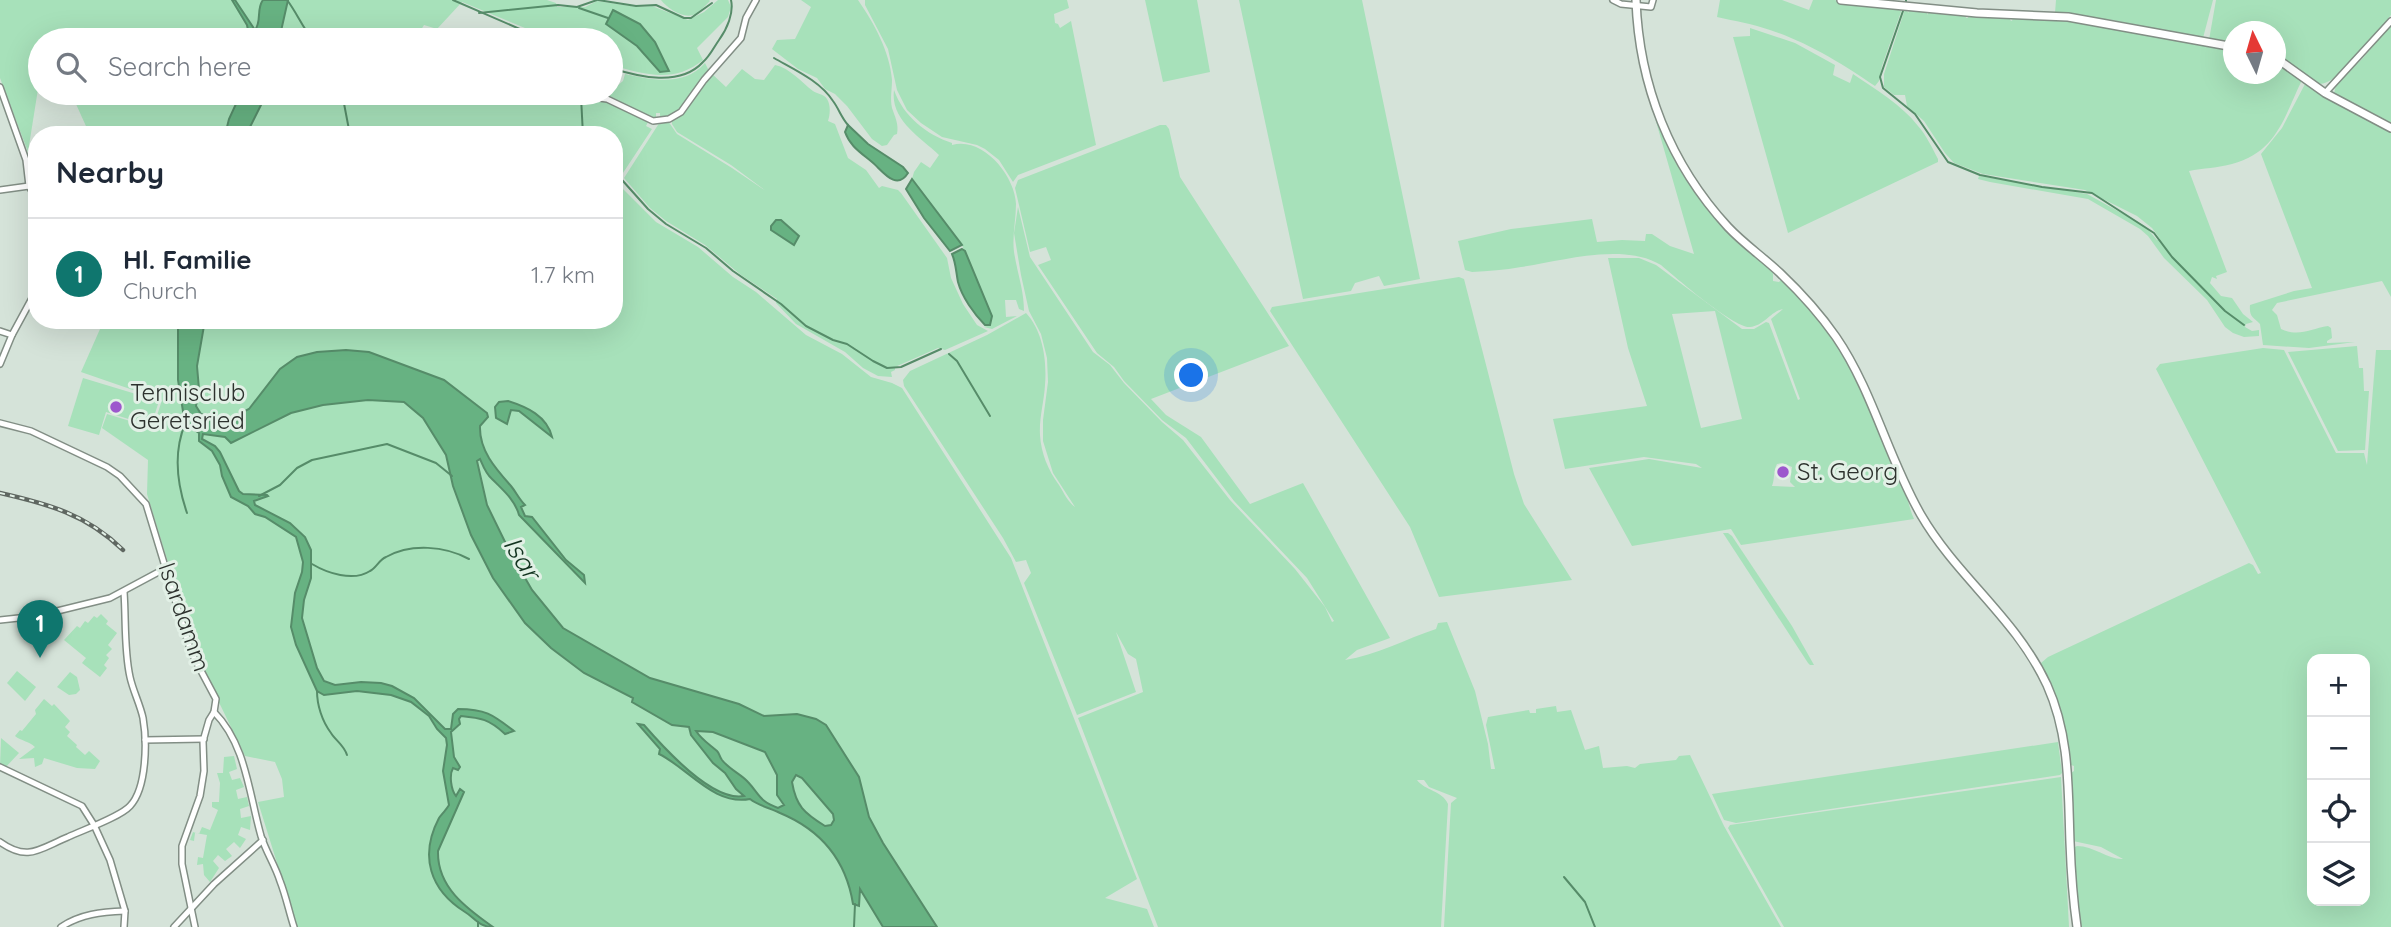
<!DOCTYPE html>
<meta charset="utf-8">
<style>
body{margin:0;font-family:Quicksand,sans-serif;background:#f2f2f3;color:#1f2937}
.controls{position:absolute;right:21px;bottom:21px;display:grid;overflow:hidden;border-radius:14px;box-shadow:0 7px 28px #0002}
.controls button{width:63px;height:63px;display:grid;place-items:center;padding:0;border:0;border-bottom:2px solid #e0e1e3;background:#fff;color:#1f2937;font:35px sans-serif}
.compass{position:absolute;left:2223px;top:21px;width:63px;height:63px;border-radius:50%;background:#fff;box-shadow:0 7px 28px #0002;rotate:355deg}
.you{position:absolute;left:1192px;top:376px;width:24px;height:24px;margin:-18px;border:5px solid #fff;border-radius:50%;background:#1a73e8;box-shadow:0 0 0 10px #1a73e833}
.badge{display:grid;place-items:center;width:46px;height:46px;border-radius:50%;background:#0f766e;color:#fff;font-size:23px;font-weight:700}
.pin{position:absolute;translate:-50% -58px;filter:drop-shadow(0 2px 4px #0008)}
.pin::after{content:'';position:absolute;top:37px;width:24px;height:21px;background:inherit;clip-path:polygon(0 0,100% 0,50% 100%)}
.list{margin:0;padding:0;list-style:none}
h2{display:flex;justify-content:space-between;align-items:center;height:91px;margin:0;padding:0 28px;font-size:30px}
h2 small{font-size:23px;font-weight:400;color:#747a83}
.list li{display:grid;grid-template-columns:46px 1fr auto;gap:21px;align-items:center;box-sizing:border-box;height:112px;padding:0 28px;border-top:2px solid #e0e1e3}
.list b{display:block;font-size:26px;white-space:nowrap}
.list p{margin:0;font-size:23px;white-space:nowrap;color:#747a83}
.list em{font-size:23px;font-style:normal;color:#747a83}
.icon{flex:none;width:38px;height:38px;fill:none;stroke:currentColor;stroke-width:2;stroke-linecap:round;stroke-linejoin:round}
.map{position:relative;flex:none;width:2391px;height:927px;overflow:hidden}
.search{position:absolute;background:#fff;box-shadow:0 7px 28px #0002;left:28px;top:28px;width:595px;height:77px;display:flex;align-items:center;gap:18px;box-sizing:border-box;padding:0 24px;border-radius:38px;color:#747a83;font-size:26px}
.panel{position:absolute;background:#fff;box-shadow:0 7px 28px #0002;left:28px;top:126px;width:595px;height:203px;border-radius:28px}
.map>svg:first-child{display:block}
.green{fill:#a7e1ba;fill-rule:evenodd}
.water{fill:#67b282;stroke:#568c69;stroke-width:2;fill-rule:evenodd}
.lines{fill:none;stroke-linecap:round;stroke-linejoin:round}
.stream{stroke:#568c69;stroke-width:2}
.minor-casing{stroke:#828e85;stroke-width:8}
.major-casing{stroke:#828e85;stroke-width:10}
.minor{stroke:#fff;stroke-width:5}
.major{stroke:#fff;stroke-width:7}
.rail-casing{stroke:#5f6761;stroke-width:4.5}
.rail{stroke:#e2f0e6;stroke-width:2;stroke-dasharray:5;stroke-linecap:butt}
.poi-dot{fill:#9d58cd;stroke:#e2f0e6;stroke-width:2.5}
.labels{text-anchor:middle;stroke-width:6;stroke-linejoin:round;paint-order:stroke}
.poi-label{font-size:24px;fill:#2d322e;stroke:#e2f0e6;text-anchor:start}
.street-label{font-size:24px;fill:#2d322e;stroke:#e2f0e6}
.water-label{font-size:26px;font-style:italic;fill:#12331f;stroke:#e2f0e6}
</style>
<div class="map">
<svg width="2391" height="927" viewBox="0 0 2391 927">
<rect width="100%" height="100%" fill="#d5e3d9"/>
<g class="green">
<path d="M0,0H547L556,3L557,7H585L597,1L637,7L652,6L688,20L704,12L718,0H728L731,7L728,17L697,48L703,60C674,84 643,74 611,65V40H554L462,2L437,29L424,25L416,38L418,40H40V88L38,89L28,152L0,78Z"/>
<path d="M661,0H709L710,1C706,5 701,10 697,13C686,21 668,9 661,0Z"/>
<path d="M801,0H858C874,23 890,52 892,80C892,89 890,99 892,108C895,117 899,124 897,134L894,135L887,145L882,146L872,139L847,106L835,94L825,89L817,78L798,69L772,49L777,40L795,39L811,7Z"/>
<path d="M865,0H1067L1069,8L1054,14L1055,23L1058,24L1060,28L1071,21L1096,145L1018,175L1013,182L999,160L985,149L977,145L942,137L921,123L907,110L897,90L888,49L865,5Z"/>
<path d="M1145,0H1197L1210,72L1163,82Z"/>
<path d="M1239,0H1362L1420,279L1384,286L1379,276L1355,283L1351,291L1303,299Z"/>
<path d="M1720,0H1782L1809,10L1813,0H1834L1901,9V12L1882,66L1879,81L1875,86C1845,65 1805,41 1770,30C1753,24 1735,21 1717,17Z"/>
<path d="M2056,0H2213L2203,38L2112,20L2055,13Z"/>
<path d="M2216,0H2391V15C2377,33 2341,84 2319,84L2276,54V32H2234L2233,44L2209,40Z"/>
<path d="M1905,9L1909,13L1908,10L1927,11V15L1929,11L1965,14L1966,18H1968V14L2010,17V20L2012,21L2013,17L2071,19L2072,22L2074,19L2208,45V47L2211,45L2233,49L2234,74H2276V60L2302,80C2284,117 2277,152 2232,164C2218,168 2203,168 2189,171L2227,272L2216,276L2217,279L2212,277L2210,283L2221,296L2232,298L2243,314L2253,322L2246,324L2245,327L2252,331L2259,330V336L2244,337L2233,333L2225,327L2207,300L2164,258L2148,236L2140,229L2088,199L1990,182L1978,179L1979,176L2087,194L2145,226L2157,240L2160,239L2152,228L2137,216L2085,190L1983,174L1954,163L1945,153L1924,121L1907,106L1905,95H1894L1884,87V74Z"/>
<path d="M2391,24V125L2334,94L2336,84L2363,58Z"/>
<path d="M1750,28L1795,43L1835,65L1833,75L1850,83L1853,74C1875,89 1902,105 1918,126C1927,136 1932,148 1938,159V162L1788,233L1733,37L1750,36Z"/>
<path d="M705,63L709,71C691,88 690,115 660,117V113H656V118H653L605,96L623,81L625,74C652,80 684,87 705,63Z"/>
<path d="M775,65C790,68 801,82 813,91C817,94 824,94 827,99C831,105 830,115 828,121L835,124L848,158L866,170L879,188L882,186L898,190L901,193L947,258L951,278L963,304L977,325L988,331L945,350L938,348L895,367V370L891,372L892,377L878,376L863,368L845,352L796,324L776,303L777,299L741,275L705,245L666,221L650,208L624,178L656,128L660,122L668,121L677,134L732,168L766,191L731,165L677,132L672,124V119L711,73L726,87L742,69L755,79L764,80Z"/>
<path d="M2308,83L2391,130V297L2382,281L2277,303L2272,310L2277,315L2281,329C2299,337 2310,329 2328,326L2331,328L2332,338L2327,341V343L2355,342L2309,348L2263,345L2260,324C2253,317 2249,317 2250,305L2294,291L2312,288L2261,154L2282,128L2305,84Z"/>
<path d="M894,90C903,116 927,135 952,143V145C982,136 1015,175 1016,204C1016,220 1012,236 1014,252C1017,272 1024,290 1024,311L1019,309L1016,300H1005L1006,317L1017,316L992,329L984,327L990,325L962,245L912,179L914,172L921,162L930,168L939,155C920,137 890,120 894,90Z"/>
<path d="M71,93H559L576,99L599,98L649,120L646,126L652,129L619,179L622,188L656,222L698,247L733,277L756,292L806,335L842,354L871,377L892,383L902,388L1011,558L1137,879L1105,898L1147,909L1154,927H297L258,802L284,797L282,779L275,762L245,756L197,657L147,494L148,460L102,428L107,414L153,428L162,400L81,372L104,320H178V328L180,320H614V135H90Z"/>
<path d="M1655,118C1664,138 1673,159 1685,178C1707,213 1740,243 1771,270L1773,273V281L1779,282L1781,280C1843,332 1873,415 1904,488C1908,498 1909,508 1914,519L1741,545L1731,529L1632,546L1589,468L1649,459L1702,468L1696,464L1644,457L1565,469L1553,419L1647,406L1628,348L1608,258H1639L1656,265L1742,329H1754L1766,322L1769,323L1798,400L1800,399L1771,319L1783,309C1771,311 1764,326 1750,327C1735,329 1675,277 1661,265C1622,242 1563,261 1521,267C1505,270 1488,271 1472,272L1465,270L1458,241L1511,229L1592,219L1597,242L1622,240L1645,241L1646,234H1652L1670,246L1694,254ZM1715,311L1742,419L1701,428L1672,314ZM1782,463L1792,467L1790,482L1795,487L1772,486C1775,479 1773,471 1777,464Z"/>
<path d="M1160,125H1166L1169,129L1180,177L1289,346L1151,399L1166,415L1201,437L1250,504L1303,483L1390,638L1357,650L1345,660C1376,655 1406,639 1436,629L1438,623L1447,622L1475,691L1488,744L1491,769H1495L1486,725L1488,717L1529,710L1530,713H1536V709L1556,706L1557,712L1571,710L1585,750L1599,746L1603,768L1627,766L1635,768L1640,764L1676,760L1679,756L1690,755L1724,826L1781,927H1444L1451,803L1457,798L1429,787L1424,780H1417C1425,791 1442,790 1448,804L1441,927H1158L1078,718L1143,692L1136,659L1128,654L1116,632L1136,692L1077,715L1024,583L1031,573L1026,560L1016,562L1003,538L904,386L903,380L910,371L987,335L1026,313C1043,331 1047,361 1045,385C1044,402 1039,418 1040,435C1041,453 1048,470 1059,485C1064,493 1068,502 1075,507L1053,473L1043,441V420L1048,382L1047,358L1041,334L1029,311L1021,275L1014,233L1018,207L1030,257L1093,352L1110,365L1124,383L1162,422L1183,440L1230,500L1295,569L1325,607L1332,622L1334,621L1307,578L1234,501L1186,438L1162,420L1124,381L1114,367L1097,353L1038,265L1051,260L1046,247L1030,252L1015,188L1018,180Z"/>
<path d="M1459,277L1464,279L1514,474L1524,504L1572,580L1439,597L1410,527L1270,311L1272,307Z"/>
<path d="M2357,346L2359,368H2363L2364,391H2369L2365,450L2338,451L2288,352Z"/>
<path d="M2263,348L2284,350L2336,453H2364L2367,465L2376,350H2391V927H2079L2073,848L2077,846C2094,846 2109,860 2123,859L2101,847L2073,841L2071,773L2074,771V766L2071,765L2063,722L2041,663L2048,657L2249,563L2253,565L2258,574L2261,573L2156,369L2160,364ZM2312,659H2365V901H2312Z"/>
<path d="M83,378L159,401L151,426L106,412L99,435L68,426Z"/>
<path d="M1723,533H1728L1732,536L1792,626L1814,665H1810L1808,663Z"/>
<path d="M101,614L108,621L106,624L117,633L108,645L112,649L106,655L109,658L104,665L107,668L100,677L82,663L86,658L64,640L77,626L80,628L85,621L88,623L94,616L97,618Z"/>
<path d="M17,671L36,687L25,701L7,683Z"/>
<path d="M70,672L77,677L80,690L76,694L69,695L57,687Z"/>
<path d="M44,699L52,706L54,704L70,721L65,727L70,732L67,736L77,745L76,747L85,755L89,751L100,761L95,769L77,768L44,758L42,764L35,767L34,758L19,759L35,747C29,741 21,741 15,736L20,730L22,731L36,714L35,710Z"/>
<path d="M1,738L19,753L4,769L0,767Z"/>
<path d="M2058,742L2062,773L2060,775L1736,823L1724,820L1712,794Z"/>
<path d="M234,756L237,769L229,772L232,780L240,778L244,787L236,790L238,799L247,797L249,806L240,809L241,818L251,816L250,830L241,827L238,835L246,839L240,848L234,842L226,849L232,856L225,861L218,855L213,861L219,868L210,882L204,875L203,864L197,865L198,857L203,858L207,835L195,833L194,841L190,840L193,832L199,834L202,827L210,830L218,810L212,807V802H219L220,783L217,773H223L224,757Z"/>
<path d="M2061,777L2069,927H1784L1728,828L1730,825Z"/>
</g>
<g class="water">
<path d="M232,0H235L255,30C262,21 256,9 263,0H288L279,40H250L247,25Z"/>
<path d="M613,10L640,24L655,42L669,71L660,72L637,46L606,24Z"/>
<path d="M241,93H267L246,135H225L229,119Z"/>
<path d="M848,125L868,144L903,167L908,173C896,192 882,170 872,162C860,152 850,146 845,132Z"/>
<path d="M912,179L962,245L950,251L924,218L906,189Z"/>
<path d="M776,220H781L799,236L794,245L771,230V226Z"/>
<path d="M962,249L965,251L992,316L990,325H985C974,314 962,297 958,282C956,272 956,263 952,254Z"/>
<path d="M178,320H205L197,366L199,389L196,406L201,414L227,420L249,409L280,369L297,357L317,352L346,350L369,352L444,380L487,413L488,417L480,426C479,450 495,468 511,486C516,492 519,499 525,505L521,507L525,516L532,517L566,560L584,575L585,583L519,515C515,500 503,490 492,479C486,474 483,466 480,459L477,461L487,505L509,550L532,590L563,628L650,678L739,704L764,716L797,714L816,719L826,725L859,777L869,817L883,843L937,927H883L860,889L859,906L853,904C846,860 821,830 780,813C770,808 759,806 750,799C714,806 688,768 659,754L660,749L638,724L644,725C664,748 712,802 744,796L736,789L725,773L713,763L691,735L689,727L672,725L632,702L633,698L584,673L551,648L525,623L493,578L471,535L453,486L446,455L423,418L404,402L368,400L323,405L291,413L231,443L225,437L203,434L202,439L215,446L220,452L239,491L243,494L267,495L268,496L254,501L255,505L290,523L305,537L311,550V578L304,600L302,618L317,668L324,681L335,685L361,682L381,683L392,686L414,698L445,729H451L453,714L458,709C486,709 493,715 514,731L505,734C489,719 481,718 461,716L459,719L460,724L451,732L454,757L460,767L458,770L453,768C449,775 451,790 456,796L460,789L464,792L438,851C437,887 466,908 493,927C479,927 475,918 465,912C430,890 419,856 439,818C442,814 446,810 449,805L443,771L447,745L446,738L437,729L429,716L411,702L391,695L357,691L324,695L317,691L296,645L291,627L295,593L302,572L303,562L296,537L265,517L255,514L248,506L231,497L222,476L220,465L212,451L199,441V433L185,424L178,380ZM696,731L713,732L765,752L777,775V795L784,805L778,808C759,801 760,795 748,782C741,774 730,770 722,760C719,756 720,754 717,751C709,744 702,740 696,731ZM796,775L802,778L833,814L834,820L831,825L825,826C804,813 796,806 792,782Z"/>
<path d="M508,401C527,407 547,416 552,437L519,411L511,410L507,424L496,418L495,407L499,402Z"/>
</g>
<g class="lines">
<g class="stream">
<path d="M287,0C297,13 302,27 313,40"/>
<path d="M453,0L545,40"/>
<path d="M598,0L636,6L656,5L684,18H691L712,3"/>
<path d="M1906,2V0"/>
<path d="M579,8L608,18"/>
<path d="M1903,11L1880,77L1883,88L1915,114L1948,162L1980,175L2042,187L2092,193L2154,233L2172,257L2225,311L2244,325"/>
<path d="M479,13L558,5L577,7L597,0"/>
<path d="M774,58C795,70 820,81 833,101C839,109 841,117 848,125"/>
<path d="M611,68C639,77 680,87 703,62C710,56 714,47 719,40C727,29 734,13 731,0"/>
<path d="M342,93L350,135"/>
<path d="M581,97L583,135"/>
<path d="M614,171L648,209L666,224L706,248L733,271L781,304L806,326L833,340L847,344L873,361L887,368L901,367L941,349"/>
<path d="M949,354L957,361L990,416"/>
<path d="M185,424C173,453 177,484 187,513"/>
<path d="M259,496L280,485L297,468L312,460L387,444L436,463L452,476"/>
<path d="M312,564C327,573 353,582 370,571C376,568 379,560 386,557C411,543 445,546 469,559"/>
<path d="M317,691C317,705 322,721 331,733C336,741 344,745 347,755"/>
<path d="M1564,877L1585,902L1595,927"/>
<path d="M478,922V927"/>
<path d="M854,927L855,904"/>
</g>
<defs>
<g id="minor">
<path d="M1613,0L1621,4L1651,7L1653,0"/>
<path d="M0,87L26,160L29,186L37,200"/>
<path d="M562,93L607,99L653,121L669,119L681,112L704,80L741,38L746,18L756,0"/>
<path d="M2325,93L2391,21"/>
<path d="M0,190L29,186"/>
<path d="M0,331L12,335"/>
<path d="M0,364L12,335L37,289"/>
<path d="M0,423L31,431L107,467L120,476L146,504L191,652L216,699L214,712L209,720L203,741L204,771L200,796L182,846V864L195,927"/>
<path d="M0,620L37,616L110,598L166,568"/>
<path d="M214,712C246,744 249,794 261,836C266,852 275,865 280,881C286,896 289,912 294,927"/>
<path d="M145,740L204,739"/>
<path d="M0,767L82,806L94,825L110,860L125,911L124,927"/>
<path d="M0,842C28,862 39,849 68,837C83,830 120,817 130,806C147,788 147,741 143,718C140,704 133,691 130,677C124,650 126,620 124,592"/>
<path d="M61,927C81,914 101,912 125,911"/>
<path d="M174,927L214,884L263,840"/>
</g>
<g id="major">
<path d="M1636,0C1639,85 1670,164 1728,227C1744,244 1763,257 1780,273C1800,292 1820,314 1836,337C1873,391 1888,458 1921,515C1957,577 2016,618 2047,685C2070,736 2068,788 2070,842C2071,870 2073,899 2077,927"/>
<path d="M1841,0L1977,13L2068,17L2234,47"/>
<path d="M2276,58L2325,93L2391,128"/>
</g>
</defs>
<use href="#minor" class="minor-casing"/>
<use href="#major" class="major-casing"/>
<use href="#minor" class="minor"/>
<use href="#major" class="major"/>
<defs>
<path id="rail" d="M0,493C48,504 86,514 123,550"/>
</defs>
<use href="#rail" class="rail-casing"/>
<use href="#rail" class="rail"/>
</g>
<g class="poi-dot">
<circle cx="116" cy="407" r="7"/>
<circle cx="1783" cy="472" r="7"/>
</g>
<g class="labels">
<g class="poi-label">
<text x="130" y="401">Tennisclub<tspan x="130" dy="28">Geretsried</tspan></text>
<text x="1797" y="480">St. Georg</text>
</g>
<g class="street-label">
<text transform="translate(184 617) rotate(71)" y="8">Isardamm</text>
</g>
<g class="water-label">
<text transform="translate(522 558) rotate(58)" y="9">Isar</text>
</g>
</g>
</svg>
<div class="controls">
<button>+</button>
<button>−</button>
<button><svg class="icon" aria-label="locate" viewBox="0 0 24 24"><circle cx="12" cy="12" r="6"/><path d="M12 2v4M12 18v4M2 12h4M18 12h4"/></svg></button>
<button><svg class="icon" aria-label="layers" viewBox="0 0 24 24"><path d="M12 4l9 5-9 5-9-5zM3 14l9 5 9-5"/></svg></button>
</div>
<svg class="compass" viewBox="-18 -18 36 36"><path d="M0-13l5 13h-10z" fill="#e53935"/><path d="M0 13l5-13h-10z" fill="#747a83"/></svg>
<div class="you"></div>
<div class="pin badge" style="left:40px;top:658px">1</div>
<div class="search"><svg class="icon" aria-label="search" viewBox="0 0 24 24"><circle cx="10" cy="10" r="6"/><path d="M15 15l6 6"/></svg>Search here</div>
<section class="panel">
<h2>Nearby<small></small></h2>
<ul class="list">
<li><span class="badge">1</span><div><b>Hl. Familie</b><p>Church</p></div><em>1.7 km</em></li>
</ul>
</section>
</div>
